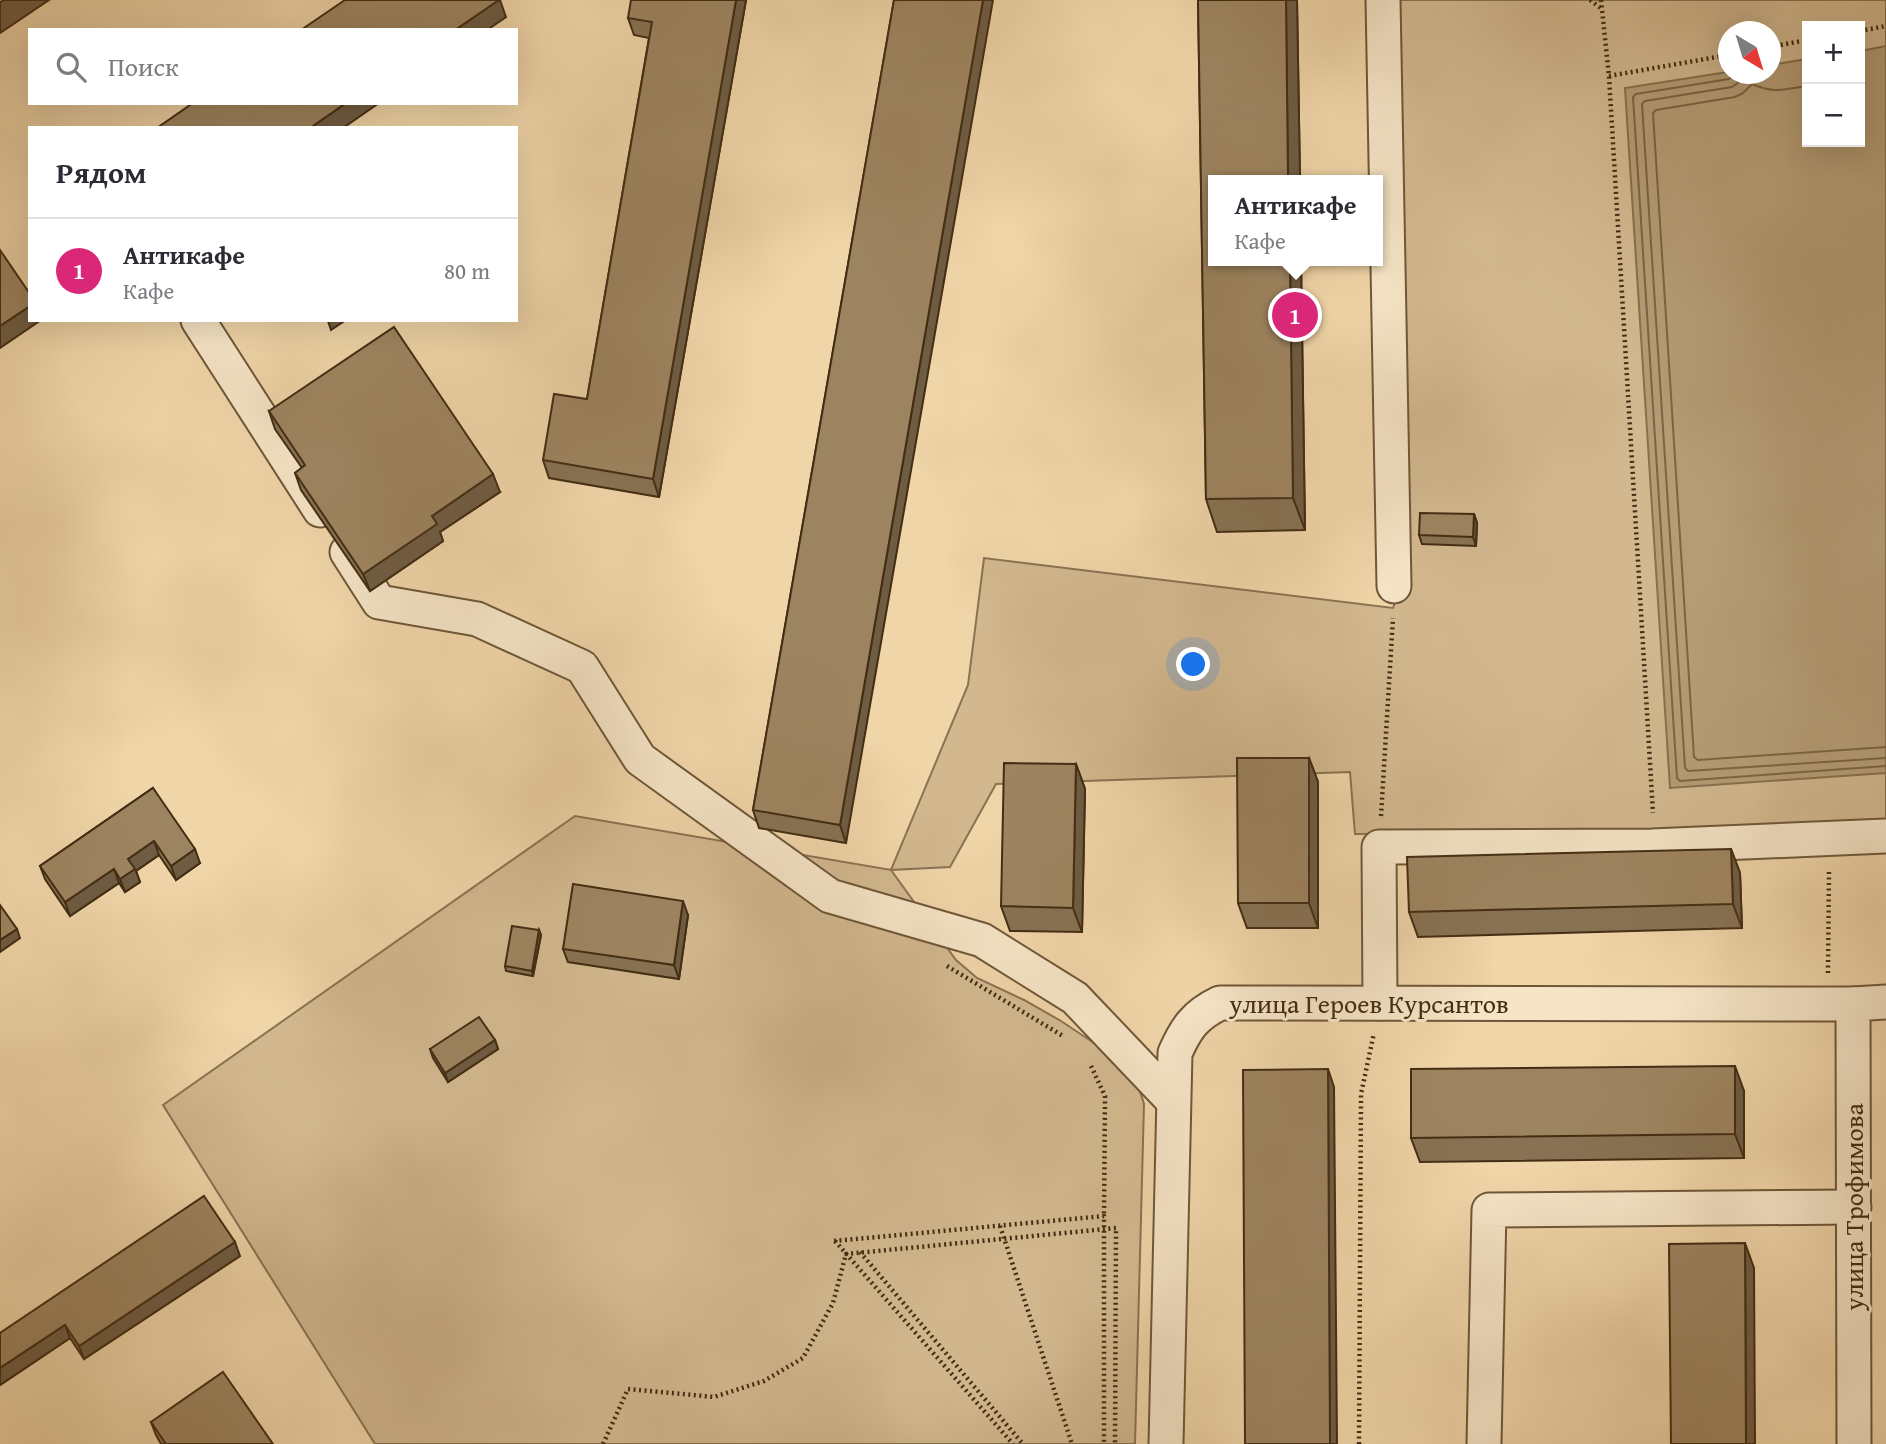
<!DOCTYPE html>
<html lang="ru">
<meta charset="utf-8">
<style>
body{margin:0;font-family:"Gentium Book Plus",serif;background:#f2f2f3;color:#2b2b33}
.controls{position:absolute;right:21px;top:21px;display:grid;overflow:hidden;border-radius:0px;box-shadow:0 7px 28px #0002}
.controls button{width:63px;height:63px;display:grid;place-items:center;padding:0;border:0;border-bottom:2px solid #e1e1e2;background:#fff;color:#2b2b33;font:35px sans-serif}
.compass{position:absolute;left:1718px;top:21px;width:63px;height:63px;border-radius:50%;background:#fff;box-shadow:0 7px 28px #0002;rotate:142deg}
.you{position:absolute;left:1194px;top:665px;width:24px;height:24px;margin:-18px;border:5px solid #fff;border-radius:50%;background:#1a73e8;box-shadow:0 0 0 10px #1a73e833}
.badge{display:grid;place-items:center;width:46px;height:46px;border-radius:50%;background:#db2777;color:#fff;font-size:23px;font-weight:700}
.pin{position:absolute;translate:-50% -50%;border:4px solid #fff;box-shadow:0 2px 7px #0006}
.popup{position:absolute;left:1208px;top:175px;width:175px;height:91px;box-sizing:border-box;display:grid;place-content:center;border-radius:0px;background:#fff;filter:drop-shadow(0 2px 5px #0005);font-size:23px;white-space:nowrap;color:#7c7c81}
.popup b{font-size:26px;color:#2b2b33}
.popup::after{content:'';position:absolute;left:50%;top:100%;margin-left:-14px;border:14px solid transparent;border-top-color:#fff}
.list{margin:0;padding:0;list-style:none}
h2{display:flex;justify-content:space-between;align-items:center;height:91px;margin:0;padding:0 28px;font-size:30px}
h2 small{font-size:23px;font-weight:400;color:#7c7c81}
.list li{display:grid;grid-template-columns:46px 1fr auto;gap:21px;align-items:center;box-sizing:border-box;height:105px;padding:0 28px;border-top:2px solid #e1e1e2}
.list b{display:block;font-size:26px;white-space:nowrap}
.list p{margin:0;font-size:23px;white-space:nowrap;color:#7c7c81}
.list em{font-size:23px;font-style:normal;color:#7c7c81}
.icon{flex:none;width:38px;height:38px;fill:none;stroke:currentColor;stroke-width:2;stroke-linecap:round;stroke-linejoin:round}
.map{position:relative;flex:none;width:1886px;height:1444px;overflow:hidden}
.search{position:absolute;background:#fff;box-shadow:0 7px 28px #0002;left:28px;top:28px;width:490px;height:77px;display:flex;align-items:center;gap:18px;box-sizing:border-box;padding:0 24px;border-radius:0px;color:#7c7c81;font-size:26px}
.panel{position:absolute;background:#fff;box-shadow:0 7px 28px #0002;left:28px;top:126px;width:490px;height:196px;border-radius:0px}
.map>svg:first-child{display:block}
.green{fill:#d3b88f;stroke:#8b7251;stroke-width:2;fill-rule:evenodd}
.water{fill:#b59c75;stroke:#87704e;stroke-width:2}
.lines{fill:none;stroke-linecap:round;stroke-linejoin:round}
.shore{stroke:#7c6444;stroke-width:2}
.minor-casing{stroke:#6e5738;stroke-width:37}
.path{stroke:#432d13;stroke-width:4.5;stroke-dasharray:2 3.5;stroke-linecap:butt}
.minor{stroke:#f5e4c6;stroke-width:33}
.wall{fill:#877253;stroke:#432d13;stroke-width:2}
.shaded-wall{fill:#6e5c43;stroke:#432d13;stroke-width:2}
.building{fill:#9d8460;stroke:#432d13;stroke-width:2}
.labels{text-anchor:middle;stroke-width:6;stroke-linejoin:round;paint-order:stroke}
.street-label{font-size:26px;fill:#432d13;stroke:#f5e4c6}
</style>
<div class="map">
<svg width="1886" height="1444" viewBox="0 0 1886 1444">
<rect width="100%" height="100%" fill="#f0d5a8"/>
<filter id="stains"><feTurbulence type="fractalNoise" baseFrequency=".00286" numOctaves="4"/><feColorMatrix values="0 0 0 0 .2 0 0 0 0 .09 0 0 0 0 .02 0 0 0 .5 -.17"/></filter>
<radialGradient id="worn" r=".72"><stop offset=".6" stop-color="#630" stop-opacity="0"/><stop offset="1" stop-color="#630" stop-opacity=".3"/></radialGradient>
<path class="green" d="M1394,0H1886V823L1636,832L1355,834L1350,772L996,784L950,867L891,870L956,960L977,978L1024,1000L1061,1021L1097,1045L1123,1067L1138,1085L1144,1104L1135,1444H375L163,1105L575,816L891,870L968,685L984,558L1393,608L1401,586ZM1807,26H1860V142H1807ZM1728,32H1770V74H1728Z"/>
<path class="water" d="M1886,46V773L1670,788L1625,88L1728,72V74H1770L1771,65L1807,59V142H1860V51Z"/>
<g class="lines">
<g class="shore">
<path d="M1735,74L1729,79L1636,94L1633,97L1677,778L1680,781L1886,766"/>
<path d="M1744,74L1739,82L1732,87L1645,101L1642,104L1685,768L1688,771L1886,758"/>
<path d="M1807,86C1785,89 1774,94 1752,84L1743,93L1735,97L1656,110L1653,113L1694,757L1698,760L1886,747"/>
</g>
<defs>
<g id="minor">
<path d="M1383,0L1394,586"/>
<path d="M198,320L320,510"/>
<path d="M347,552L379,602L477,619L582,667L640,759L830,896L982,940L1075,998L1173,1101"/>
<path d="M1380,1003L1379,847L1652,846L1886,836"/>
<path d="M1166,1444L1175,1053C1186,1028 1195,1015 1220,1003L1853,1004"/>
<path d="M1484,1444L1489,1210L1854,1207"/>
<path d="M1854,1444L1853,1004L1886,1002"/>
</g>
</defs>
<use href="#minor" class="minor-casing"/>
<g class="path">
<path d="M1590,0L1602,9"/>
<path d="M1601,0L1609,76L1653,813"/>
<path d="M1860,31L1886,26"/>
<path d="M1770,47L1807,40"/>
<path d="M1609,76L1728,55"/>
<path d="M1381,816L1393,618"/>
<path d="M947,966L1063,1036"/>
<path d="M1828,973L1829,870"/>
<path d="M1091,1066L1105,1096L1104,1216"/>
<path d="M1000,1226L1072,1444"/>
<path d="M834,1241L1104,1216V1444"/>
<path d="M835,1241L1013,1444"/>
<path d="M860,1252L1023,1444"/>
<path d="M603,1444L628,1389L714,1397L764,1381L803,1358L833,1303L846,1254L1116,1228L1115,1444"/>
<path d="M1359,1444L1361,1094L1374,1033"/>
</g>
<use href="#minor" class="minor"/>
</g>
<g class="wall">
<path d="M746,0L659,497L549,478L543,460L587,399L649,38L634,35L628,18Z"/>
<path d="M894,0L846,843L759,828L753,810Z"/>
<path d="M1198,0H1297L1300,180H1213V261H1301L1305,530L1217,532L1206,499Z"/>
<path d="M269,411L500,492L440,532L443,541L370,591L301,490L295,473L302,468L275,429Z"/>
<path d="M1474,514L1477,523L1476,546L1422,544L1419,535Z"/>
<path d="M1309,758L1318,782V928H1247L1238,903Z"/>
<path d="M1076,764L1085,789L1082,932L1010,931L1001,906Z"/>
<path d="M153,788L200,863L176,880L159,855L136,871L140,882L125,892L119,883L70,916L45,879L40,866Z"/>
<path d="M1731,849L1740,873L1742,928L1418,937L1409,912Z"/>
<path d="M688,915L679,979L568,962L563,949Z"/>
<path d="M539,930L541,935L533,976L506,971L505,966Z"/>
<path d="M495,1040L498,1049L448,1082L433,1058L430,1049Z"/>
<path d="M1744,1091V1158L1420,1162L1411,1138Z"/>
<path d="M240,1256L84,1359L70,1338L0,1385V1333Z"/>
<path d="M151,1422L273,1444H161L156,1435Z"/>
</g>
<g class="shaded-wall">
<path d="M4,0H49L0,33V2Z"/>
<path d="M499,0H500L506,17L487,30H455Z"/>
<path d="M736,0H746L659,497L653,479Z"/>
<path d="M983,0H993L846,843L840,825Z"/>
<path d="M1286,0H1297L1300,180H1288Z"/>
<path d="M346,103H379L343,128H310Z"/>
<path d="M1290,261H1301L1305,530L1293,498Z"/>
<path d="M30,306V320H41L0,348V326Z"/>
<path d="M329,320H346L331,330L328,321Z"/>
<path d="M493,474L500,492L440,532L443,541L370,591L363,574L432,516Z"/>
<path d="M1474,514L1477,523L1476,546L1473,537Z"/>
<path d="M1309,758L1318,782V928L1309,903Z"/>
<path d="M1076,764L1085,789L1082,932L1073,908Z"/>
<path d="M154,841L159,855L136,871L140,882L125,892L120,879L128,859Z"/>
<path d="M195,849L200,863L176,880L171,866Z"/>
<path d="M1731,849L1740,873L1742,928L1733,904Z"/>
<path d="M114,869L119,883L70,916L65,902Z"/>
<path d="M683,901L688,915L679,979L674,965Z"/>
<path d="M17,929L20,938L0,952V940Z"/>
<path d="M539,930L541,935L533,976L532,971Z"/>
<path d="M495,1040L498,1049L448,1082L445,1073Z"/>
<path d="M1735,1066L1744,1091V1158L1735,1134Z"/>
<path d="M1328,1069L1334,1087L1337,1444H1330Z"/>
<path d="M235,1242L240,1256L84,1359L79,1346Z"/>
<path d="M1745,1243L1754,1268L1755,1444H1746Z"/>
<path d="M65,1325L70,1338L0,1385V1368Z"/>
</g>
<g class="building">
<path d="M345,0H499L455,30H301Z"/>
<path d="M631,0H736L653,479L543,460L554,394L587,399L652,22L628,18Z"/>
<path d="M894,0H983L840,825L753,810Z"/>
<path d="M1198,0H1286L1288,180H1213V261H1290L1293,498L1206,499Z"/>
<path d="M193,103H346L310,128H157Z"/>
<path d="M0,250L30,294V306L0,326Z"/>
<path d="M394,327L493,474L432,516L437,524L363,574L295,473L305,465L269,411Z"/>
<path d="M1420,513L1474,514L1473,537L1419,535Z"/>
<path d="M1237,758H1309V903H1238Z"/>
<path d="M1004,763L1076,764L1073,908L1001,906Z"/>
<path d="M153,788L195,849L171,866L154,841L128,859L135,869L120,879L114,869L65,902L40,866Z"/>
<path d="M1731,849L1733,904L1409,912L1407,857Z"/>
<path d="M573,884L683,901L674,965L563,949Z"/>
<path d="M0,905L17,929L0,940Z"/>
<path d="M512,926L539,930L532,971L505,966Z"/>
<path d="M479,1017L495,1040L445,1073L430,1049Z"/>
<path d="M1735,1066V1134L1411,1138V1069Z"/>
<path d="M1328,1069L1330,1444H1245L1243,1070Z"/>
<path d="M204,1196L235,1242L79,1346L65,1325L0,1368V1333Z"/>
<path d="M1745,1243L1746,1444H1671L1669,1244Z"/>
<path d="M223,1372L273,1444H166L151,1422Z"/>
</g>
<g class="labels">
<g class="street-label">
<text x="1369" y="1013">улица Героев Курсантов</text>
<text transform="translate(1854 1207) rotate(-90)" y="9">улица Трофимова</text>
</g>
</g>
<rect width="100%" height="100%" filter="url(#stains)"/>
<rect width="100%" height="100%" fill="url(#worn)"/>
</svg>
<div class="controls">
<button>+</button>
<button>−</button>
</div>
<svg class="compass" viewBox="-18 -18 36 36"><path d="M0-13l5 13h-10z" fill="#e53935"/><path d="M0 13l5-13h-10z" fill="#7c7c81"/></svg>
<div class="you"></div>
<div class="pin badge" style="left:1295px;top:315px">1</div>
<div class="popup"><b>Антикафе</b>Кафе</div>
<div class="search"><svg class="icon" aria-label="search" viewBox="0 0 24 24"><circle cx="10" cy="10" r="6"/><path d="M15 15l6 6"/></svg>Поиск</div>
<section class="panel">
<h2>Рядом<small></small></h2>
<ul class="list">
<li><span class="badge">1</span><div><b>Антикафе</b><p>Кафе</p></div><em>80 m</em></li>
</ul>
</section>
</div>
